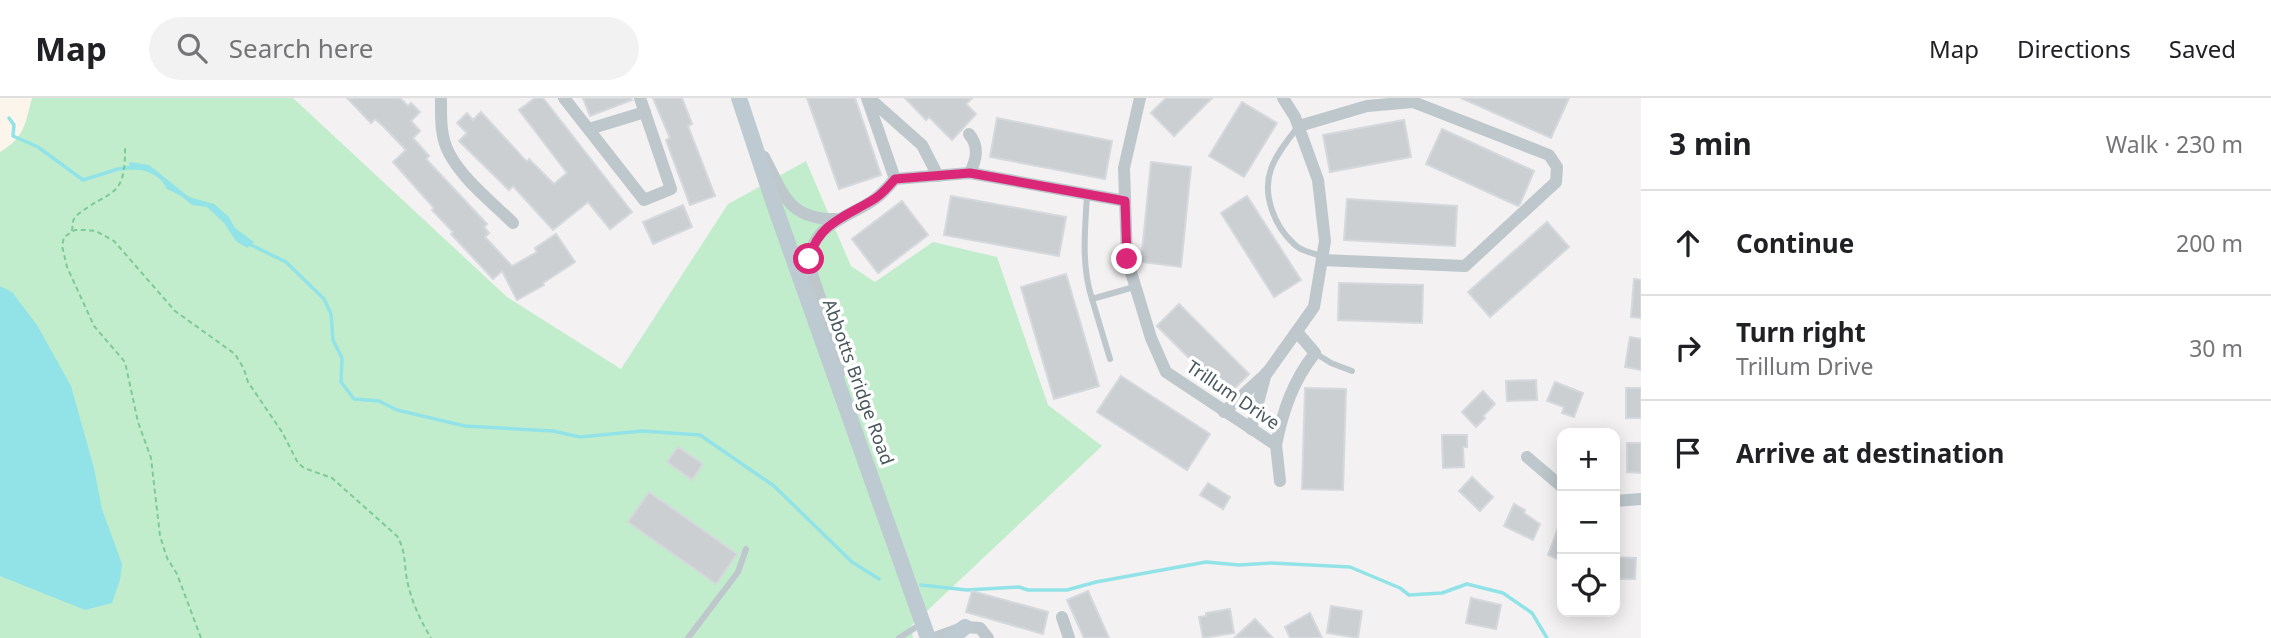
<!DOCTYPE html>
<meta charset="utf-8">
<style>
body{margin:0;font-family:"Noto Sans",sans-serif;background:#f2f2f2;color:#202124}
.controls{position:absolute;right:21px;bottom:21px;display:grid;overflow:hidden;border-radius:14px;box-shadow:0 4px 18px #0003}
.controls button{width:63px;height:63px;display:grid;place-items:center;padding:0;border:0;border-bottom:2px solid #e0e0e0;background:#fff;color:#202124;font:35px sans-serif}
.stop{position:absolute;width:21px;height:21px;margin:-16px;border:5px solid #db2777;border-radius:50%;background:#fff}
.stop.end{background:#db2777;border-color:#fff;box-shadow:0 2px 7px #0008}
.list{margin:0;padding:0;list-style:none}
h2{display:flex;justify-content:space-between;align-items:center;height:91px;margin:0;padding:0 28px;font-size:30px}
h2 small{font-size:23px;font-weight:400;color:#757577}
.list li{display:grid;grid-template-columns:46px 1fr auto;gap:21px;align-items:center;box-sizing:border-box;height:105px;padding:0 28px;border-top:2px solid #e0e0e0}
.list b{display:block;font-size:26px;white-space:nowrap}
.list p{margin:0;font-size:23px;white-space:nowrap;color:#757577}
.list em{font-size:23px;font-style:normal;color:#757577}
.icon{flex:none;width:38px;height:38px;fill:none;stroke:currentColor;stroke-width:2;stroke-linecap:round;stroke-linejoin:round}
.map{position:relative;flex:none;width:1641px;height:540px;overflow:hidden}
header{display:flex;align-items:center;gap:42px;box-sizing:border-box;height:98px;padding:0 35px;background:#fff;border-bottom:2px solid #e0e0e0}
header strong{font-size:33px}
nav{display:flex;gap:38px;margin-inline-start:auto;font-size:24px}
.search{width:490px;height:63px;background:#f2f2f2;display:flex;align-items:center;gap:18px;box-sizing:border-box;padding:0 24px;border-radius:38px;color:#757577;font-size:26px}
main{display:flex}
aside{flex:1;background:#fff}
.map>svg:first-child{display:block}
.commercial{fill:#fbf5ec}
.green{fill:#c2edcc}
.water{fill:#92e3e8}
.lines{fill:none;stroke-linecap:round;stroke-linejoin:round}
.stream{stroke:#92e3e8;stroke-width:3.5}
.building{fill:#cbcfd2;stroke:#d5d8dc;stroke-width:2}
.path{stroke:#7cca97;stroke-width:2;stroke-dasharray:5 3.5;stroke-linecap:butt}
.lane{stroke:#bdc7cc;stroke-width:6}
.street{stroke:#bdc7cc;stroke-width:12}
.secondary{stroke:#becad1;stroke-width:16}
.route{stroke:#db2777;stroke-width:9}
.labels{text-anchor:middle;stroke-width:7;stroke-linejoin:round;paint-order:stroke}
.street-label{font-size:18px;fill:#49575d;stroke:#fff}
</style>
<header>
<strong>Map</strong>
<div class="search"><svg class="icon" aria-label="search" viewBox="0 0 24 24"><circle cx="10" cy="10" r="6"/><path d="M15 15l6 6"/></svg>Search here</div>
<nav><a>Map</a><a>Directions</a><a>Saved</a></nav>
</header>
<main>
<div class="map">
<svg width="1641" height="540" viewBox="0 0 1641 540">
<rect width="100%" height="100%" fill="#f3f1f1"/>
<path class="commercial" d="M0,0H32L24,33L15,45L0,54Z"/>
<path class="green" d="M32,0H293L507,199L621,271L728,106L806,63L851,168L875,184L933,144L997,159L1048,307L1102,348L911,528L913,540H0V54C25,39 25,26 32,0Z"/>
<g class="water">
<path d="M129,64L149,67L189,99L214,106L228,118L235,130L254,144L247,150L236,143L224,125L207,109L192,107L181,98L167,91C161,77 144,70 130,72Z"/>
<path d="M0,188L12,194L37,227L71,288L94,370L102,411L122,466L120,482L112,505L85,512L0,478Z"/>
</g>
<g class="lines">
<g class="stream">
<path d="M9,20L14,27L13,38L38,49L83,82L118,71L135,69"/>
<path d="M247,145L286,164L324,201L331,216L333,242L342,260L341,284L354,301L379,303L397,312L465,328L553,333L580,339L642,333L700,337L774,388L852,464L879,481"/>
<path d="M921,487L967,492L1019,489L1028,492H1067L1096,484L1206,464L1239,467L1271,465L1350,469L1400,490L1409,497L1442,495L1467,486L1503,495L1532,515L1547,540"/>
</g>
</g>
<g class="building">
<path d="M347,0H400L408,8L411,5L420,14L411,23L420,33L413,40L429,58L426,61L487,126L484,129L489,135L485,139L512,168L537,154L535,150L556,136L575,164L543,185L544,187L517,202L502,173L493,181L451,136L453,134L432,112L434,110L393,64L406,52L383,28L375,21L371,25Z"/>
<path d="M535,0H543L632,114L610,131L588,104L553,132L513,88L509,92L459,43L467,35L457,25L467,15L473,22L481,14L527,64L529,61L554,86L567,75L519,12Z"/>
<path d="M583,0H631L632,2L590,18Z"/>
<path d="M653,0H682L692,26L688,28L715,98L690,107L666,42L670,40Z"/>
<path d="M807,0H855L881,77L839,91Z"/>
<path d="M905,0H972L966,6L976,16L952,42L929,19L926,22Z"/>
<path d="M1166,0H1212L1174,38L1151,15Z"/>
<path d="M1461,0H1569L1551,40Z"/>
<path d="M1242,4L1277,25L1244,79L1209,58Z"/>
<path d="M997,20L1112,43L1105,81L990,59Z"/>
<path d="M1404,22L1411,59L1330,74L1323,37Z"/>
<path d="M1442,31L1534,73L1520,106L1518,108L1426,66Z"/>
<path d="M1151,64L1191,69L1181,169L1141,164Z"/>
<path d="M951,98L1066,119L1059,158L944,137Z"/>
<path d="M1247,98L1301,182L1274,199L1221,115Z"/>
<path d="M1347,101L1457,108L1455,148L1344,142Z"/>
<path d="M902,103L928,137L878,175L852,141Z"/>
<path d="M683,107L692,129L653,146L643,124Z"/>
<path d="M1547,124L1569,149L1490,219L1468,194Z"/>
<path d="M1066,176L1099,288L1054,301L1021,189Z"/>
<path d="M1634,181L1641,182V220L1631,219Z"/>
<path d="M1339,185L1423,187L1422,225L1338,222Z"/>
<path d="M1179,206L1249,276L1227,298L1157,228Z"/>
<path d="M1630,239L1641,241V272L1625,269Z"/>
<path d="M1121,278L1210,336L1187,372L1097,314Z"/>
<path d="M1536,282L1537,302L1507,303L1506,283Z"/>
<path d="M1555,284L1583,295L1574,319L1562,315L1564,309L1547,303Z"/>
<path d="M1305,290L1346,291L1343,392L1302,391Z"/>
<rect x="1626" y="290" width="15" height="30"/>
<path d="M1483,293L1495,306L1483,318L1485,320L1476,329L1462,314Z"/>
<path d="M1442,337H1467V349H1463L1464,369L1443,370Z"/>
<path d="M1627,345H1641V375L1627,374Z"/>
<path d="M678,349L703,366L692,382L667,364Z"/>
<path d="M1472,379L1493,399L1480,413L1459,393Z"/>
<path d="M1208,385L1230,399L1223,411L1200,397Z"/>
<path d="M649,394L737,456L716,486L628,424Z"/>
<path d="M1514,406L1525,412L1524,415L1540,426L1533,442L1504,428Z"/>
<path d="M1561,422H1562V463L1548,457Z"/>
<path d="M1615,459L1636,460L1635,481H1615Z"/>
<path d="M972,493L1048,514L1043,536L966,514Z"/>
<path d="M1088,493L1109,540H1084L1067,502Z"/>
<path d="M1471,500L1501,507L1496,531L1466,525Z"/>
<path d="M1331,508L1362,513L1358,540L1327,535Z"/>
<path d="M1230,511L1234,535L1203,540L1199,519L1206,518V515Z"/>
<path d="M1310,515L1322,540H1290L1285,529Z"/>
<path d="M1255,521L1273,540H1234Z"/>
</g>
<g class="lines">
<g class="path">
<path d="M72,133L73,123L76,118C110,90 126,103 125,48"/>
<path d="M201,540L177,476L167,460L160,438L151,360L138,324L125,264L94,228L67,169L62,148L64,139L75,132H85L96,133L114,143L175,213L235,256L244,271L248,284L282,334L298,365L304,370L332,380L397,438C406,453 404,466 407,482C411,502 420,522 431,540"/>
</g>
<g class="lane">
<path d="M1297,30C1288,42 1276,56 1271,71C1262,96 1274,127 1293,145C1300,153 1312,155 1322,158"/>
<path d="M1087,97C1085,132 1081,167 1092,201L1134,189"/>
<path d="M1092,201L1110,261"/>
<path d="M1315,255L1331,265L1352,273"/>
<path d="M688,540L738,474L746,451"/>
<path d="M899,540L921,526"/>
</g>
<g class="street">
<path d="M441,0C441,18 440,39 449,55C463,82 492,104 513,125"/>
<path d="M564,0L644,102L671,91L640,0"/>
<path d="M869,0L922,47L938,78"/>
<path d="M1140,0L1124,70L1127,161L1151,240L1166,274L1276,347L1280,383"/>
<path d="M1299,28L1367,8L1413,4L1414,0"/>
<path d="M589,31L645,14"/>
<path d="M969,36C980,49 976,62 970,75"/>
<path d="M764,59C783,95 788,122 836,121"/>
<path d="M895,81L970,75L1125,103"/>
<path d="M1322,162L1465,168L1556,84L1557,69L1549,57L1413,4"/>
<path d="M839,275L836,248L810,170C806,127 849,120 875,101C883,95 889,88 895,81L867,0"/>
<path d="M1224,314L1267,275L1314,209L1325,143L1318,82L1295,19L1283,0"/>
<path d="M1251,331L1266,275"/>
<path d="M1276,347C1283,312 1293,283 1315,255L1297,234"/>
<path d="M1527,359L1562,389"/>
<path d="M1615,403L1641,401"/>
<path d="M1062,519L1069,540"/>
<path d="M935,540L965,529L980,530L988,540"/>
</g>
<g class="secondary">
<path d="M739,0L774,106L928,540"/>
<path d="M951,540L965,529"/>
</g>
</g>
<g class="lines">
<path class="route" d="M809,161C818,126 844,119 871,103C881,98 888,89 895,81L970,75L1125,103L1127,161"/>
</g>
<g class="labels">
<g class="street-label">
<text transform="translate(858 284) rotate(70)" y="6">Abbotts Bridge Road</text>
<text transform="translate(1233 297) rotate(34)" y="6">Trillum Drive</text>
</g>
</g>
</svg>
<div class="controls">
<button>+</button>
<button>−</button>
<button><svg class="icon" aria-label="locate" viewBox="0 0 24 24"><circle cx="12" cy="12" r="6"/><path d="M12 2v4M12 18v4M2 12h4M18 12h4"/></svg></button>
</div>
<div class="stop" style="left:809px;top:161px"></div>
<div class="stop end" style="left:1127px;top:161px"></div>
</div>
<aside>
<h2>3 min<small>Walk · 230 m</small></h2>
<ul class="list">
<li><svg class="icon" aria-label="ahead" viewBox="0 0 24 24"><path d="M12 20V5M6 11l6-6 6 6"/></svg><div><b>Continue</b></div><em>200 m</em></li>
<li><svg class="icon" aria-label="right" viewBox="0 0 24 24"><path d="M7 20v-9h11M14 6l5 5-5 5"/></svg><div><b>Turn right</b><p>Trillum Drive</p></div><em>30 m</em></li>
<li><svg class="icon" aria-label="arrive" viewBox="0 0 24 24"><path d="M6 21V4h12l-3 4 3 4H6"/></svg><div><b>Arrive at destination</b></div></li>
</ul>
</aside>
</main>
